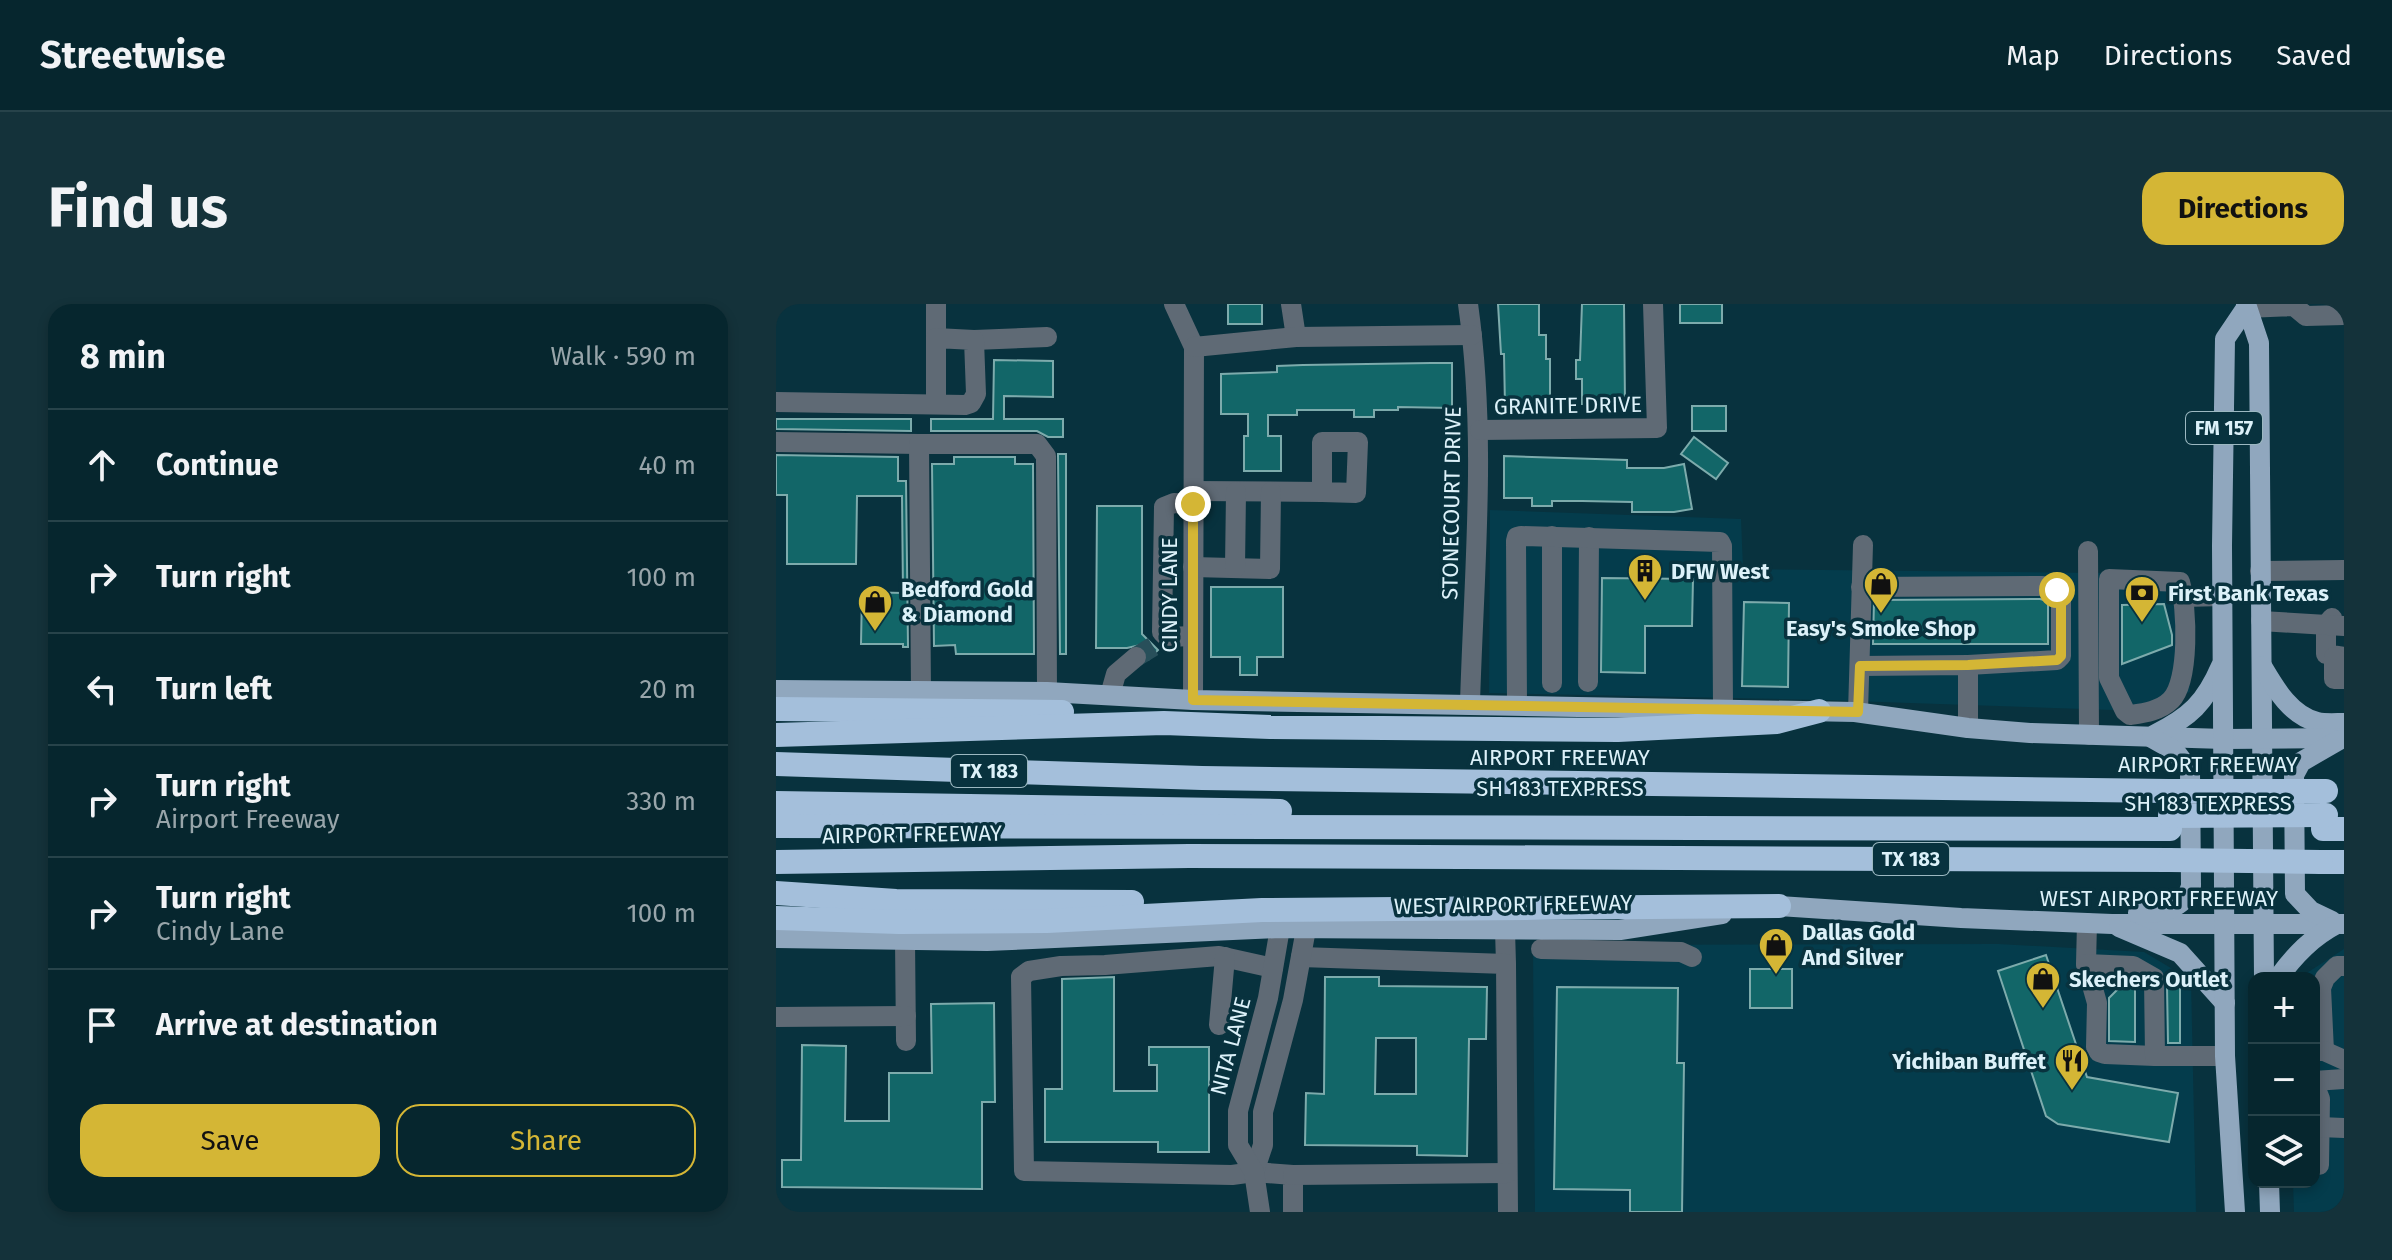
<!DOCTYPE html>
<meta charset="utf-8">
<style>
body{margin:0;font-family:"Fira Sans",sans-serif;background:#14323a;color:#f1f3f6}
.controls{position:absolute;right:24px;bottom:24px;display:grid;overflow:hidden;border-radius:16px;box-shadow:0 4px 12px #0003}
.controls button{width:72px;height:72px;display:grid;place-items:center;padding:0;border:0;border-bottom:2px solid #27434a;background:#06262e;color:#f1f3f6;font:40px sans-serif}
.stop{position:absolute;width:24px;height:24px;margin:-18px;border:6px solid #d4b635;border-radius:50%;background:#fff}
.stop.end{background:#d4b635;border-color:#fff;box-shadow:0 2px 8px #0008}
.list{margin:0;padding:0;list-style:none}
h2{display:flex;justify-content:space-between;align-items:center;height:104px;margin:0;padding:0 32px;font-size:34px}
h2 small{font-size:26px;font-weight:400;color:#98a5aa}
.list li{display:grid;grid-template-columns:52px 1fr auto;gap:24px;align-items:center;box-sizing:border-box;height:112px;padding:0 32px;border-top:2px solid #27434a}
.list b{display:block;font-size:30px;white-space:nowrap}
.list p{margin:0;font-size:26px;white-space:nowrap;color:#98a5aa}
.list em{font-size:26px;font-style:normal;color:#98a5aa}
.actions{display:flex;gap:16px;padding:24px 32px}
.actions a{flex:1;padding:18px 0;border:2px solid #d4b635;border-radius:24px;text-align:center;font-size:28px;color:#d4b635}
.actions .main{background:#d4b635;color:#111}
.icon{flex:none;width:44px;height:44px;fill:none;stroke:currentColor;stroke-width:2;stroke-linecap:round;stroke-linejoin:round}
.map{position:relative;flex:none;width:1568px;height:908px;overflow:hidden;border-radius:24px}
header{display:flex;align-items:center;gap:48px;box-sizing:border-box;height:112px;padding:0 40px;background:#06262e;border-bottom:2px solid #27434a}
header strong{font-size:38px}
nav{display:flex;gap:44px;margin-inline-start:auto;font-size:28px}
.intro{display:flex;align-items:center;justify-content:space-between;box-sizing:border-box;height:192px;padding:0 48px}
h1{margin:0;font-size:56px}
.button{padding:20px 36px;border-radius:24px;background:#d4b635;color:#111;font-size:28px;font-weight:700}
main{display:flex;gap:48px;padding:0 48px}
aside{flex:1;background:#06262e;border-radius:24px;box-shadow:0 4px 12px #0003}
.map>svg:first-child{display:block}
.built{fill:#043c4c}
.building{fill:#126668;stroke:#7dabac;stroke-width:2;fill-rule:evenodd}
.lines{fill:none;stroke-linecap:round;stroke-linejoin:round}
.minor-tunnel{stroke:#284f5a;stroke-width:20;stroke-dasharray:20 10;stroke-linecap:butt}
.minor{stroke:#5f6a75;stroke-width:20}
.major{stroke:#90a7be;stroke-width:20}
.highway{stroke:#a4bfdb;stroke-width:24}
.highway-bridge{stroke:#a4bfdb;stroke-width:24}
.route{stroke:#d4b635;stroke-width:10}
.labels{text-anchor:middle;stroke-width:7;stroke-linejoin:round;paint-order:stroke}
.shield{fill:#08323e;stroke:#9cb8c1;stroke-width:2}
.shield-label{font-size:20px;font-weight:bold;fill:#dcf1f9}
.street-label{font-size:22px;fill:#dcf1f9;stroke:#08323e}
.poi-label{font-size:22px;font-weight:bold;fill:#dcf1f9;stroke:#08323e;text-anchor:start}
</style>
<header>
<strong>Streetwise</strong>
<nav><a>Map</a><a>Directions</a><a>Saved</a></nav>
</header>
<div class="intro"><h1>Find us</h1><a class="button">Directions</a></div>
<main>
<aside>
<h2>8 min<small>Walk · 590 m</small></h2>
<ul class="list">
<li><svg class="icon" aria-label="ahead" viewBox="0 0 24 24"><path d="M12 20V5M6 11l6-6 6 6"/></svg><div><b>Continue</b></div><em>40 m</em></li>
<li><svg class="icon" aria-label="right" viewBox="0 0 24 24"><path d="M7 20v-9h11M14 6l5 5-5 5"/></svg><div><b>Turn right</b></div><em>100 m</em></li>
<li><svg class="icon" aria-label="left" viewBox="0 0 24 24"><path d="M17 20v-9H6M10 6l-5 5 5 5"/></svg><div><b>Turn left</b></div><em>20 m</em></li>
<li><svg class="icon" aria-label="right" viewBox="0 0 24 24"><path d="M7 20v-9h11M14 6l5 5-5 5"/></svg><div><b>Turn right</b><p>Airport Freeway</p></div><em>330 m</em></li>
<li><svg class="icon" aria-label="right" viewBox="0 0 24 24"><path d="M7 20v-9h11M14 6l5 5-5 5"/></svg><div><b>Turn right</b><p>Cindy Lane</p></div><em>100 m</em></li>
<li><svg class="icon" aria-label="arrive" viewBox="0 0 24 24"><path d="M6 21V4h12l-3 4 3 4H6"/></svg><div><b>Arrive at destination</b></div></li>
</ul>
<div class="actions"><a class="main">Save</a><a>Share</a></div>
</aside>
<div class="map">
<svg width="1568" height="908" viewBox="0 0 1568 908">
<rect width="100%" height="100%" fill="#08323e"/>
<g class="built">
<path d="M714,206L965,215L967,265L1409,270L1414,388L1366,407L1047,396L713,389Z"/>
<path d="M1222,640L1368,648L1415,676L1420,908H759L757,641Z"/>
<path d="M1568,645V908H1518L1517,878H1538V674H1523Z"/>
</g>
<g class="building">
<rect x="452" y="0" width="34" height="20"/>
<path d="M722,0H763V31H770V55H774V103H729L728,50H725Z"/>
<path d="M806,0H848L849,100H806V75H800V56H804Z"/>
<rect x="904" y="0" width="42" height="19"/>
<path d="M218,56L277,57V93L228,92V115H287V133H272L261,127H155V115H217Z"/>
<path d="M655,59H676V104L622,103V106H598V113H578V106H521V111H492V132H505V167H468V132H472V110H445V70L501,68V62L527,61Z"/>
<rect x="916" y="102" width="34" height="25"/>
<path d="M0,115H135V127L0,125Z"/>
<path d="M918,133L952,159L940,175L905,150Z"/>
<path d="M282,150H290V350H284Z"/>
<path d="M0,151L122,153V177H130L132,343H127V340H85L86,288L127,289L126,192H81L80,260H11V191H0Z"/>
<path d="M728,152L851,156V164H888L908,160L916,205L898,208H856V198L806,197H776V202H756V194H728Z"/>
<path d="M178,153H239V160H257L258,350H180L179,341L158,342L156,160H178Z"/>
<path d="M321,202H366V330L382,346L373,355L370,345L364,341L351,344H320Z"/>
<path d="M826,274L917,275L916,322H869V369L825,368Z"/>
<path d="M435,283H507V353H481V371H464V353H435Z"/>
<path d="M1264,295L1272,297V340H1097L1098,296Z"/>
<path d="M968,298L1013,299L1012,383L966,382Z"/>
<path d="M1388,300L1396,331V341L1346,360V301Z"/>
<path d="M1270,651L1311,773L1402,789L1393,838L1282,820L1270,812L1222,667Z"/>
<rect x="974" y="665" width="42" height="39"/>
<path d="M338,673V787H381V761H373V743H433V848H382V838H269V785H286V675Z"/>
<path d="M549,673H603V682L711,683L710,735H693L691,852L641,851V842L529,841L530,789L548,790ZM600,734H640V790H599Z"/>
<path d="M1328,674L1353,675L1359,678V738L1333,737V694L1346,681H1329Z"/>
<path d="M1391,682H1404V739H1392Z"/>
<path d="M781,683L902,684L901,759H908L906,908H854V886L778,885Z"/>
<path d="M218,699L219,798H206V885L6,883V856H25L26,741L70,742L69,817H113V769H156L155,700Z"/>
</g>
<g class="lines">
<path class="minor-tunnel" d="M360,353L378,342"/>
<g class="minor">
<path d="M160,0V34"/>
<path d="M398,0L418,43L417,396"/>
<path d="M515,0L520,33"/>
<path d="M692,0C711,134 698,265 694,399"/>
<path d="M1470,4L1518,2L1530,12L1568,11"/>
<path d="M198,36L271,33"/>
<path d="M418,43L520,33L696,31"/>
<path d="M0,98L189,101L195,99L200,90L198,36L160,34V99"/>
<path d="M704,126L881,124L877,0"/>
<path d="M0,138L143,140"/>
<path d="M418,187L546,188V138H582L580,189L546,188"/>
<path d="M776,232V379"/>
<path d="M1312,247L1313,431"/>
<path d="M417,263L494,265L495,188"/>
<path d="M459,264L460,188"/>
<path d="M1484,267L1568,266"/>
<path d="M1333,275L1404,278C1411,303 1414,377 1395,396C1384,407 1368,409 1354,411L1349,407L1333,374Z"/>
<path d="M1085,283L1266,282L1281,286L1285,293V352L1281,356L1192,361"/>
<path d="M1408,293L1446,292"/>
<path d="M1556,314L1550,321V350L1568,353"/>
<path d="M1485,317L1568,322"/>
<path d="M417,332L391,333L386,328L388,203L398,199L417,200"/>
<path d="M1558,353V375H1568"/>
<path d="M1084,362L1192,361V424"/>
<path d="M812,378L813,233"/>
<path d="M145,387L143,140H261L270,152L271,388"/>
<path d="M334,391L340,370L360,353"/>
<path d="M741,400L740,237L741,233L745,232L944,238L946,242L947,405"/>
<path d="M1082,408L1087,241"/>
<path d="M1311,619L1310,660L1321,699L1320,743L1323,748L1329,750L1379,752"/>
<path d="M729,626L730,660"/>
<path d="M129,636L130,737"/>
<path d="M765,645L905,648L916,653"/>
<path d="M525,653L730,660L732,908"/>
<path d="M1310,660L1357,662L1378,674L1379,752H1449"/>
<path d="M497,664L443,652L329,661L285,662L253,667L245,673L248,867L456,871L478,868L517,871V908"/>
<path d="M0,713L130,712"/>
<path d="M443,721L449,653"/>
<path d="M1538,747H1548L1545,684L1549,674L1561,662H1568"/>
<path d="M1548,747L1568,756"/>
<path d="M1538,777L1568,775"/>
<path d="M1538,780L1544,795L1543,861"/>
<path d="M1544,823L1568,824"/>
<path d="M478,868L487,841V808L517,696L530,625"/>
<path d="M517,871L731,869"/>
<path d="M484,908L478,868L462,841V807L492,694L504,624"/>
</g>
<g class="major">
<path d="M1470,0L1483,39L1488,674"/>
<path d="M1486,362C1499,384 1514,411 1541,418C1549,420 1560,419 1568,419"/>
<path d="M0,386L271,388L417,396L1079,408L1192,424L1254,429L1448,435L1568,434"/>
<path d="M1378,431C1414,413 1429,399 1445,362"/>
<path d="M990,604L1003,602L1185,614L1336,620H1568"/>
<path d="M1362,609C1384,610 1409,605 1415,582L1414,467L1399,447L1376,434"/>
<path d="M1556,617L1535,607L1519,590L1518,471L1525,458L1563,436"/>
<path d="M1343,623L1404,649L1449,699"/>
<path d="M0,634L211,637L504,624L844,626L946,610"/>
<path d="M1502,674C1519,651 1536,633 1561,620"/>
<path d="M1493,878L1494,908"/>
<path d="M1459,908L1449,752L1446,242L1449,35L1470,4"/>
</g>
<g class="highway">
<path d="M0,405L286,408"/>
<path d="M0,431L388,419L494,423L842,426L1001,418L1043,407"/>
<path d="M0,460L426,474L1393,487"/>
<path d="M0,499L504,507"/>
<path d="M0,522L1394,525"/>
<path d="M1547,525H1568"/>
<path d="M0,558L413,552L1393,556"/>
<path d="M1545,558H1568"/>
<path d="M0,589L120,597L356,598"/>
<path d="M0,614L123,618L271,617L486,606L1003,602"/>
</g>
<g class="highway-bridge">
<path d="M1393,487H1550"/>
<path d="M1394,512L1550,511"/>
<path d="M1393,556L1545,558"/>
</g>
</g>
<g class="lines">
<path class="route" d="M417,200V396L1082,408L1084,362L1192,361L1281,356L1285,352V293L1281,286"/>
</g>
<defs>
<symbol id="building-pin" viewBox="-11 -11 22 30"><path d="M0 17L-7.5 6A9.5 9.5 0 1 1 7.5 6Z" fill="#d4b635" stroke="#08323e"/><path d="M-4-6H4V6H1V3H-1V6H-4ZM-2.5-4.3h1.7v1.8h-1.7ZM.8-4.3h1.7v1.8H.8ZM-2.5-1h1.7V.8h-1.7ZM.8-1h1.7V.8H.8Z" fill="#111"/></symbol>
<symbol id="shop-pin" viewBox="-11 -11 22 30"><path d="M0 17L-7.5 6A9.5 9.5 0 1 1 7.5 6Z" fill="#d4b635" stroke="#08323e"/><path d="M-5-2.5h2.3a2.7 3.5 0 0 1 5.4 0H5L5.5 6h-11ZM-1.5-2.5h3a1.5 2.3 0 0 0-3 0Z" fill="#111"/></symbol>
<symbol id="bank-pin" viewBox="-11 -11 22 30"><path d="M0 17L-7.5 6A9.5 9.5 0 1 1 7.5 6Z" fill="#d4b635" stroke="#08323e"/><path d="M-6-4H6V4H-6ZM0-2.3a2.3 2.3 0 1 0 0 4.6a2.3 2.3 0 1 0 0-4.6Z" fill="#111"/></symbol>
<symbol id="restaurant-pin" viewBox="-11 -11 22 30"><path d="M0 17L-7.5 6A9.5 9.5 0 1 1 7.5 6Z" fill="#d4b635" stroke="#08323e"/><path d="M-5-6h1v4h1v-4h1v4h1v-4h1v5L-1.5 .5V6h-2V.5L-5-1ZM5-6V6H3V1.5H1.5Q1.5-4 5-6Z" fill="#111"/></symbol>
</defs>
<g fill-rule="evenodd">
<use href="#building-pin" x="849" y="247" width="40" height="54"/>
<use href="#shop-pin" x="1085" y="260" width="40" height="54"/>
<use href="#bank-pin" x="1346" y="269" width="40" height="54"/>
<use href="#shop-pin" x="79" y="278" width="40" height="54"/>
<use href="#shop-pin" x="980" y="621" width="40" height="54"/>
<use href="#shop-pin" x="1247" y="655" width="40" height="54"/>
<use href="#restaurant-pin" x="1276" y="737" width="40" height="54"/>
</g>
<g class="labels">
<g class="shield">
<rect x="1410" y="108" width="76" height="32" rx="6"/>
<rect x="175" y="451" width="76" height="32" rx="6"/>
<rect x="1097" y="539" width="76" height="32" rx="6"/>
</g>
<g class="shield-label">
<text x="1448" y="131">FM 157</text>
<text x="213" y="474">TX 183</text>
<text x="1135" y="562">TX 183</text>
</g>
<g class="street-label">
<text transform="translate(792 101) rotate(-1)" y="8">GRANITE DRIVE</text>
<text transform="translate(675 199) rotate(-89)" y="8">STONECOURT DRIVE</text>
<text transform="translate(393 291) rotate(-90)" y="8">CINDY LANE</text>
<text x="784" y="461">AIRPORT FREEWAY</text>
<text x="1432" y="468">AIRPORT FREEWAY</text>
<text x="784" y="492">SH 183 TEXPRESS</text>
<text x="1432" y="507">SH 183 TEXPRESS</text>
<text transform="translate(136 530) rotate(-1)" y="8">AIRPORT FREEWAY</text>
<text x="1383" y="602">WEST AIRPORT FREEWAY</text>
<text transform="translate(737 600) rotate(-1)" y="8">WEST AIRPORT FREEWAY</text>
<text transform="translate(454 742) rotate(-75)" y="8">NITA LANE</text>
</g>
<g class="poi-label">
<text x="895" y="275">DFW West</text>
<text x="125" y="293">Bedford Gold<tspan x="125" dy="25">&amp; Diamond</tspan></text>
<text x="1392" y="297">First Bank Texas</text>
<text x="1105" y="332" text-anchor="middle">Easy's Smoke Shop</text>
<text x="1026" y="636">Dallas Gold<tspan x="1026" dy="25">And Silver</tspan></text>
<text x="1293" y="683">Skechers Outlet</text>
<text x="1270" y="765" text-anchor="end">Yichiban Buffet</text>
</g>
</g>
</svg>
<div class="controls">
<button>+</button>
<button>−</button>
<button><svg class="icon" aria-label="layers" viewBox="0 0 24 24"><path d="M12 4l9 5-9 5-9-5zM3 14l9 5 9-5"/></svg></button>
</div>
<div class="stop" style="left:1281px;top:286px"></div>
<div class="stop end" style="left:417px;top:200px"></div>
</div>
</main>
